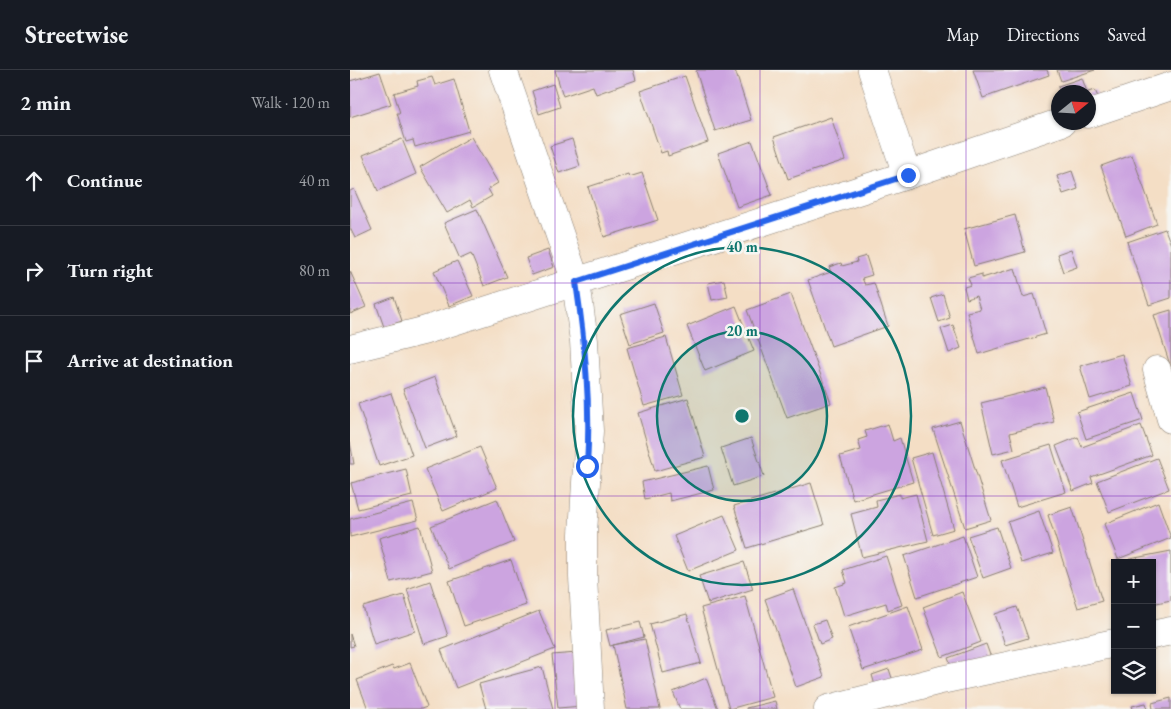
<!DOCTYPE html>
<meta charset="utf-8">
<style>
body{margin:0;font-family:"EB Garamond",serif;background:#20242c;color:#f1f3f6}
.controls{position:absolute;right:15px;bottom:15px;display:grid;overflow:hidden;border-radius:0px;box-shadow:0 1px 4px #0004}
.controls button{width:45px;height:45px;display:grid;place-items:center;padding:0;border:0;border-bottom:1px solid #363941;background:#171b24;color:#f1f3f6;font:25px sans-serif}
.compass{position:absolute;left:701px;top:15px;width:45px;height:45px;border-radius:50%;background:#171b24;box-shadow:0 1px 4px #0004;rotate:72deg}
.stop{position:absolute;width:15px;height:15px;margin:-11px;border:4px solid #2563eb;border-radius:50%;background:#fff}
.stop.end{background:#2563eb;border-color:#fff;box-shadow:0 1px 5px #0008}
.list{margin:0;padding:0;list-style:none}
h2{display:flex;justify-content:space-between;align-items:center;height:65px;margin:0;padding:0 20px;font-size:21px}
h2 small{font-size:16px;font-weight:400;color:#9ea1a6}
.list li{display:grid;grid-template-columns:32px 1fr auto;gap:15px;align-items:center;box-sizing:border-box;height:90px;padding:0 20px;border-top:1px solid #363941}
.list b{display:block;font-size:19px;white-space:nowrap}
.list em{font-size:16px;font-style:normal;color:#9ea1a6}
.icon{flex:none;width:28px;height:28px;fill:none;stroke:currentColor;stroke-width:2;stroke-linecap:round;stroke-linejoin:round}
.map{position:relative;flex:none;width:821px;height:639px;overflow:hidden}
header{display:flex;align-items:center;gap:30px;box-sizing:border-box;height:70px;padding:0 25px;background:#171b24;border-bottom:1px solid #363941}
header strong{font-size:24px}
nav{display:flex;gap:28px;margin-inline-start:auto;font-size:18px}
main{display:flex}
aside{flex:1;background:#171b24}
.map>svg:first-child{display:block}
.building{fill:#cca4e0}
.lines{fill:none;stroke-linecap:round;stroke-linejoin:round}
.minor-casing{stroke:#887d70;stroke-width:29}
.minor{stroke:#fff;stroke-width:28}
.route{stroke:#2563eb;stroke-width:6}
.grid{fill:none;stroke:#7b2cbf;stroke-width:1;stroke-opacity:0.55}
.ring{fill:none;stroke:#0f766e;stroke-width:2.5}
.centre{fill:#0f766e;stroke:#f6f6f2;stroke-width:2.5}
.ring-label{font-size:15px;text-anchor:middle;font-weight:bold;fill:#0f766e;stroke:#f6f6f2;stroke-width:5;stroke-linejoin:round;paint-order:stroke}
</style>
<header>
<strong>Streetwise</strong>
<nav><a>Map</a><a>Directions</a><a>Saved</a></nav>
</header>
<main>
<aside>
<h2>2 min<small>Walk · 120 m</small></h2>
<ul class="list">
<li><svg class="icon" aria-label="ahead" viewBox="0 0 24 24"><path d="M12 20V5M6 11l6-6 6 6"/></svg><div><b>Continue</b></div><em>40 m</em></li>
<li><svg class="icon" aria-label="right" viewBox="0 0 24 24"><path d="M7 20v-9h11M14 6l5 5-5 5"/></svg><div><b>Turn right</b></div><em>80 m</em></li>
<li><svg class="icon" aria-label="arrive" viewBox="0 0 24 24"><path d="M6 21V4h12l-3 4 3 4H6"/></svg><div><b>Arrive at destination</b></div></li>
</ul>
</aside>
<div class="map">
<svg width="821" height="639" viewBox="0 0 821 639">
<rect width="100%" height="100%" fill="#f6f6f2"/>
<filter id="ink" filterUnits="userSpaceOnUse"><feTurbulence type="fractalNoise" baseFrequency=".02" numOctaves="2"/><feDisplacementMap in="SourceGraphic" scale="10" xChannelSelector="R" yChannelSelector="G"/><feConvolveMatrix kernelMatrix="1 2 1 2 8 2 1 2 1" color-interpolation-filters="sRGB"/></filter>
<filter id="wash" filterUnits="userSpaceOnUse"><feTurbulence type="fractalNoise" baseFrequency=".0096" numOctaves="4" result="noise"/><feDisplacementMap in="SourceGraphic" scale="20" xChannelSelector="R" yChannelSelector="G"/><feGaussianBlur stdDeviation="1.12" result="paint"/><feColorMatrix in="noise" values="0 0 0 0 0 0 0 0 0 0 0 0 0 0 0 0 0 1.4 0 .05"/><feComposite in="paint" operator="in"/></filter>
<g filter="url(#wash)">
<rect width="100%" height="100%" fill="#f4dec5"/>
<g id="blocks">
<g class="building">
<path d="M205,0H283L286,10L246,24L243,16L213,26Z"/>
<path d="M348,0H385L401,50L365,61L346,1Z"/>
<path d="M623,0H697L699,5L633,28Z"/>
<path d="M707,0H745L711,11Z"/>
<path d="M30,2L41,34L0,47V11Z"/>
<path d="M335,6L358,72L318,86L317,81L311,83L290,21Z"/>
<path d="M82,7L85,15L104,9L119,61L65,77L63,70L56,72L47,43H50L44,23L68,16L67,11Z"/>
<path d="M732,8L737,22H710L708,16Z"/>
<path d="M203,14L210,37L189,44L182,21Z"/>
<path d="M745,20L750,32L738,36V22Z"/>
<path d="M481,47L495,90L438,109L424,67Z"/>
<path d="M121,67L148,113L138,119L142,126L123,137L120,130L97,143L70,97Z"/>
<path d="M52,69L66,104L28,121L13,85Z"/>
<path d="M222,69L230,96L209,103L200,76Z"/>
<path d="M402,71L422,125L387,137L368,83Z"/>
<path d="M782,85L807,154L776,166L751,96Z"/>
<path d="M722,101L728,119L713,124L707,106Z"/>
<path d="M292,103L308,150L254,167L238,117L278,104L279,107Z"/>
<path d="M4,119L22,160L5,168L0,158V121Z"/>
<path d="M127,139L157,207L134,216L121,184L110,189L94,153Z"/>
<path d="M665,145L675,182L624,196L614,159Z"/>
<path d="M815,159L821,175V228L799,235L777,172Z"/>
<path d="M721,179L727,197L713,202L707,184Z"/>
<path d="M198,180L204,197L182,205L176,188Z"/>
<path d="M516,186L522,205L512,208L515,215L524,213L538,256L481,276L458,210L481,202L479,197L491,193L492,196L507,192L506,189Z"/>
<path d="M107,191L123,226L99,236L84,201Z"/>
<path d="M665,198L673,227L684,224L696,264L629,284L617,242L630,239L626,226L617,229L614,217L621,215L618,208L632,204V208Z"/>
<path d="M0,201L16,237L0,244Z"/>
<path d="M374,210L378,227L362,230L358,213Z"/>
<path d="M441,224L481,333L437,348L397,240Z"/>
<path d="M593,224L600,248L589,252L581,228Z"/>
<path d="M44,227L52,251L34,257L26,234Z"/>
<path d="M304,233L314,263L280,274L270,244Z"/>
<path d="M386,236L404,281L355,301L337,256Z"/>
<path d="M821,240V298L804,245Z"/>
<path d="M603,255L611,278L599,283L591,259Z"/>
<path d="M316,267L333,325L294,336L277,278Z"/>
<path d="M772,284L782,316L740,329L730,296Z"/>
<path d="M85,307L107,366L75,378L53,319Z"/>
<path d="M695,317L704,352L660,363L664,379L643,384L631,333Z"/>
<path d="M41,323L62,385L29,396L8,334Z"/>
<path d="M784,323L793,350L736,369L727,342Z"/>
<path d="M338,328L355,387L305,401L288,343Z"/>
<path d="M610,351L641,450L615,458L583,359Z"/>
<path d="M538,354L543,371L550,368L563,412L503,430L490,386L511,380L508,370L517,367L515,361Z"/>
<path d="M791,355L802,385L741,407L743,413L723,421L706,376L728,367L732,377Z"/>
<path d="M401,368L414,406L383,416L371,378Z"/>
<path d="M0,372L4,394H0Z"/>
<path d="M701,375L716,422L667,437L652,390Z"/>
<path d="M130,377L147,418L93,441L75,399Z"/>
<path d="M582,382L604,459L583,465L561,388Z"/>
<path d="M807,388L819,419L759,442L747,411Z"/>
<path d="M358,396L364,420L320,431L319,423L295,429L292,412Z"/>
<path d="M56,399L62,426L8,439L1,413Z"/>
<path d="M461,413L474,455L397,478L384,436Z"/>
<path d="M550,424V428L566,424L578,471L512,487L501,444L527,437L526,430Z"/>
<path d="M147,429L164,472L99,499L81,456Z"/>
<path d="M808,432L821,468L768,489L754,454Z"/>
<path d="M63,433L68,450L0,467V449Z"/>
<path d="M722,437L752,531L728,538L698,445Z"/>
<path d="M689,441L703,483L671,493L658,452Z"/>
<path d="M374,445L389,480L338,501L324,466Z"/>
<path d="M70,456L82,501L41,512L29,468Z"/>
<path d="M647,457L661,498L633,508L618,466Z"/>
<path d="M613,466L627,507L567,527L554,486Z"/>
<path d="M821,481V530L802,534V493H781L780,489Z"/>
<path d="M536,486L552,535L538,540L536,533L494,546L485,517L497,513L493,500Z"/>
<path d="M161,490L176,535L114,556L99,511Z"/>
<path d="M394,492L403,519L358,533L349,506Z"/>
<path d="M80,511L98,566L74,574L57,519Z"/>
<path d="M443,519L474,607L446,617L415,529Z"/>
<path d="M612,522L631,572L592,587L573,537Z"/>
<path d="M54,525L65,561L24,574L13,537Z"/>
<path d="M395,526L423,627L379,639L351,538Z"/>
<path d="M558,536L573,580L513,600L498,557Z"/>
<path d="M667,537L678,568L655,575L645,544Z"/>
<path d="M189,541L205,579L106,618L91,580Z"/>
<path d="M337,544L351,593L313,603L300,554Z"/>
<path d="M475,550L482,569L470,574L463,554Z"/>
<path d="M290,552L294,567L260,576L256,560Z"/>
<path d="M0,564L4,576L0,577Z"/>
<path d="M295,569L310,639H277L263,575Z"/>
<path d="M636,574L641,588L603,601L598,588Z"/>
<path d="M227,583L233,636L208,638L202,585Z"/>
<path d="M60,593L77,637L71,639H18L7,610L42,596L44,599Z"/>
<path d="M192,597L203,639H136L129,614Z"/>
<path d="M539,599L545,617L527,622L522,605Z"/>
<path d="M356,608L368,639H330L323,622Z"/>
<path d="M821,628V639H803L802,633Z"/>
<path d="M425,631L427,639H396V638Z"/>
<path d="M796,633L798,639H783L782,636Z"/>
</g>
</g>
</g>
<g filter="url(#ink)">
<use href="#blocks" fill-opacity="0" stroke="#887d70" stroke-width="1"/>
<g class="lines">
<defs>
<g id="minor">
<path d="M153,0L226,212L234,271L239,361L233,464V507L240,639"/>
<path d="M522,0L557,105"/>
<path d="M738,44L821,16"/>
<path d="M0,279L73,261L557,105L712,52"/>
<path d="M807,300L821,349"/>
<path d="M802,565L821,561"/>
<path d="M478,639L591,610L765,573"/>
</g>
</defs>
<use href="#minor" class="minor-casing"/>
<use href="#minor" class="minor"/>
</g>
</g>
<g class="lines" filter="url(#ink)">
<path class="route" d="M237,396C241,334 235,274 226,212L558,105"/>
</g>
<path class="grid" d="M205,0V639M410,0V639M616,0V639M0,213H821M0,426H821"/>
<circle cx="392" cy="346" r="85" fill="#0f766e" fill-opacity=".12"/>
<g class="ring">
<circle cx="392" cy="346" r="85"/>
<circle cx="392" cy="346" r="169"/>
</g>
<circle cx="392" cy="346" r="8" class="centre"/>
<g class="ring-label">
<text x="392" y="182">40 m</text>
<text x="392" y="266">20 m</text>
</g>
</svg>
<div class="controls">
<button>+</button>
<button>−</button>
<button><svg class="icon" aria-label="layers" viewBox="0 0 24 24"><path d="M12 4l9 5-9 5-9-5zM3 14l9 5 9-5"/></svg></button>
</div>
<svg class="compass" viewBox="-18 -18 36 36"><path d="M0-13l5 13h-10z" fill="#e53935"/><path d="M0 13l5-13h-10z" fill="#9ea1a6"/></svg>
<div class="stop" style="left:237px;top:396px"></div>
<div class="stop end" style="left:558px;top:105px"></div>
</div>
</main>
